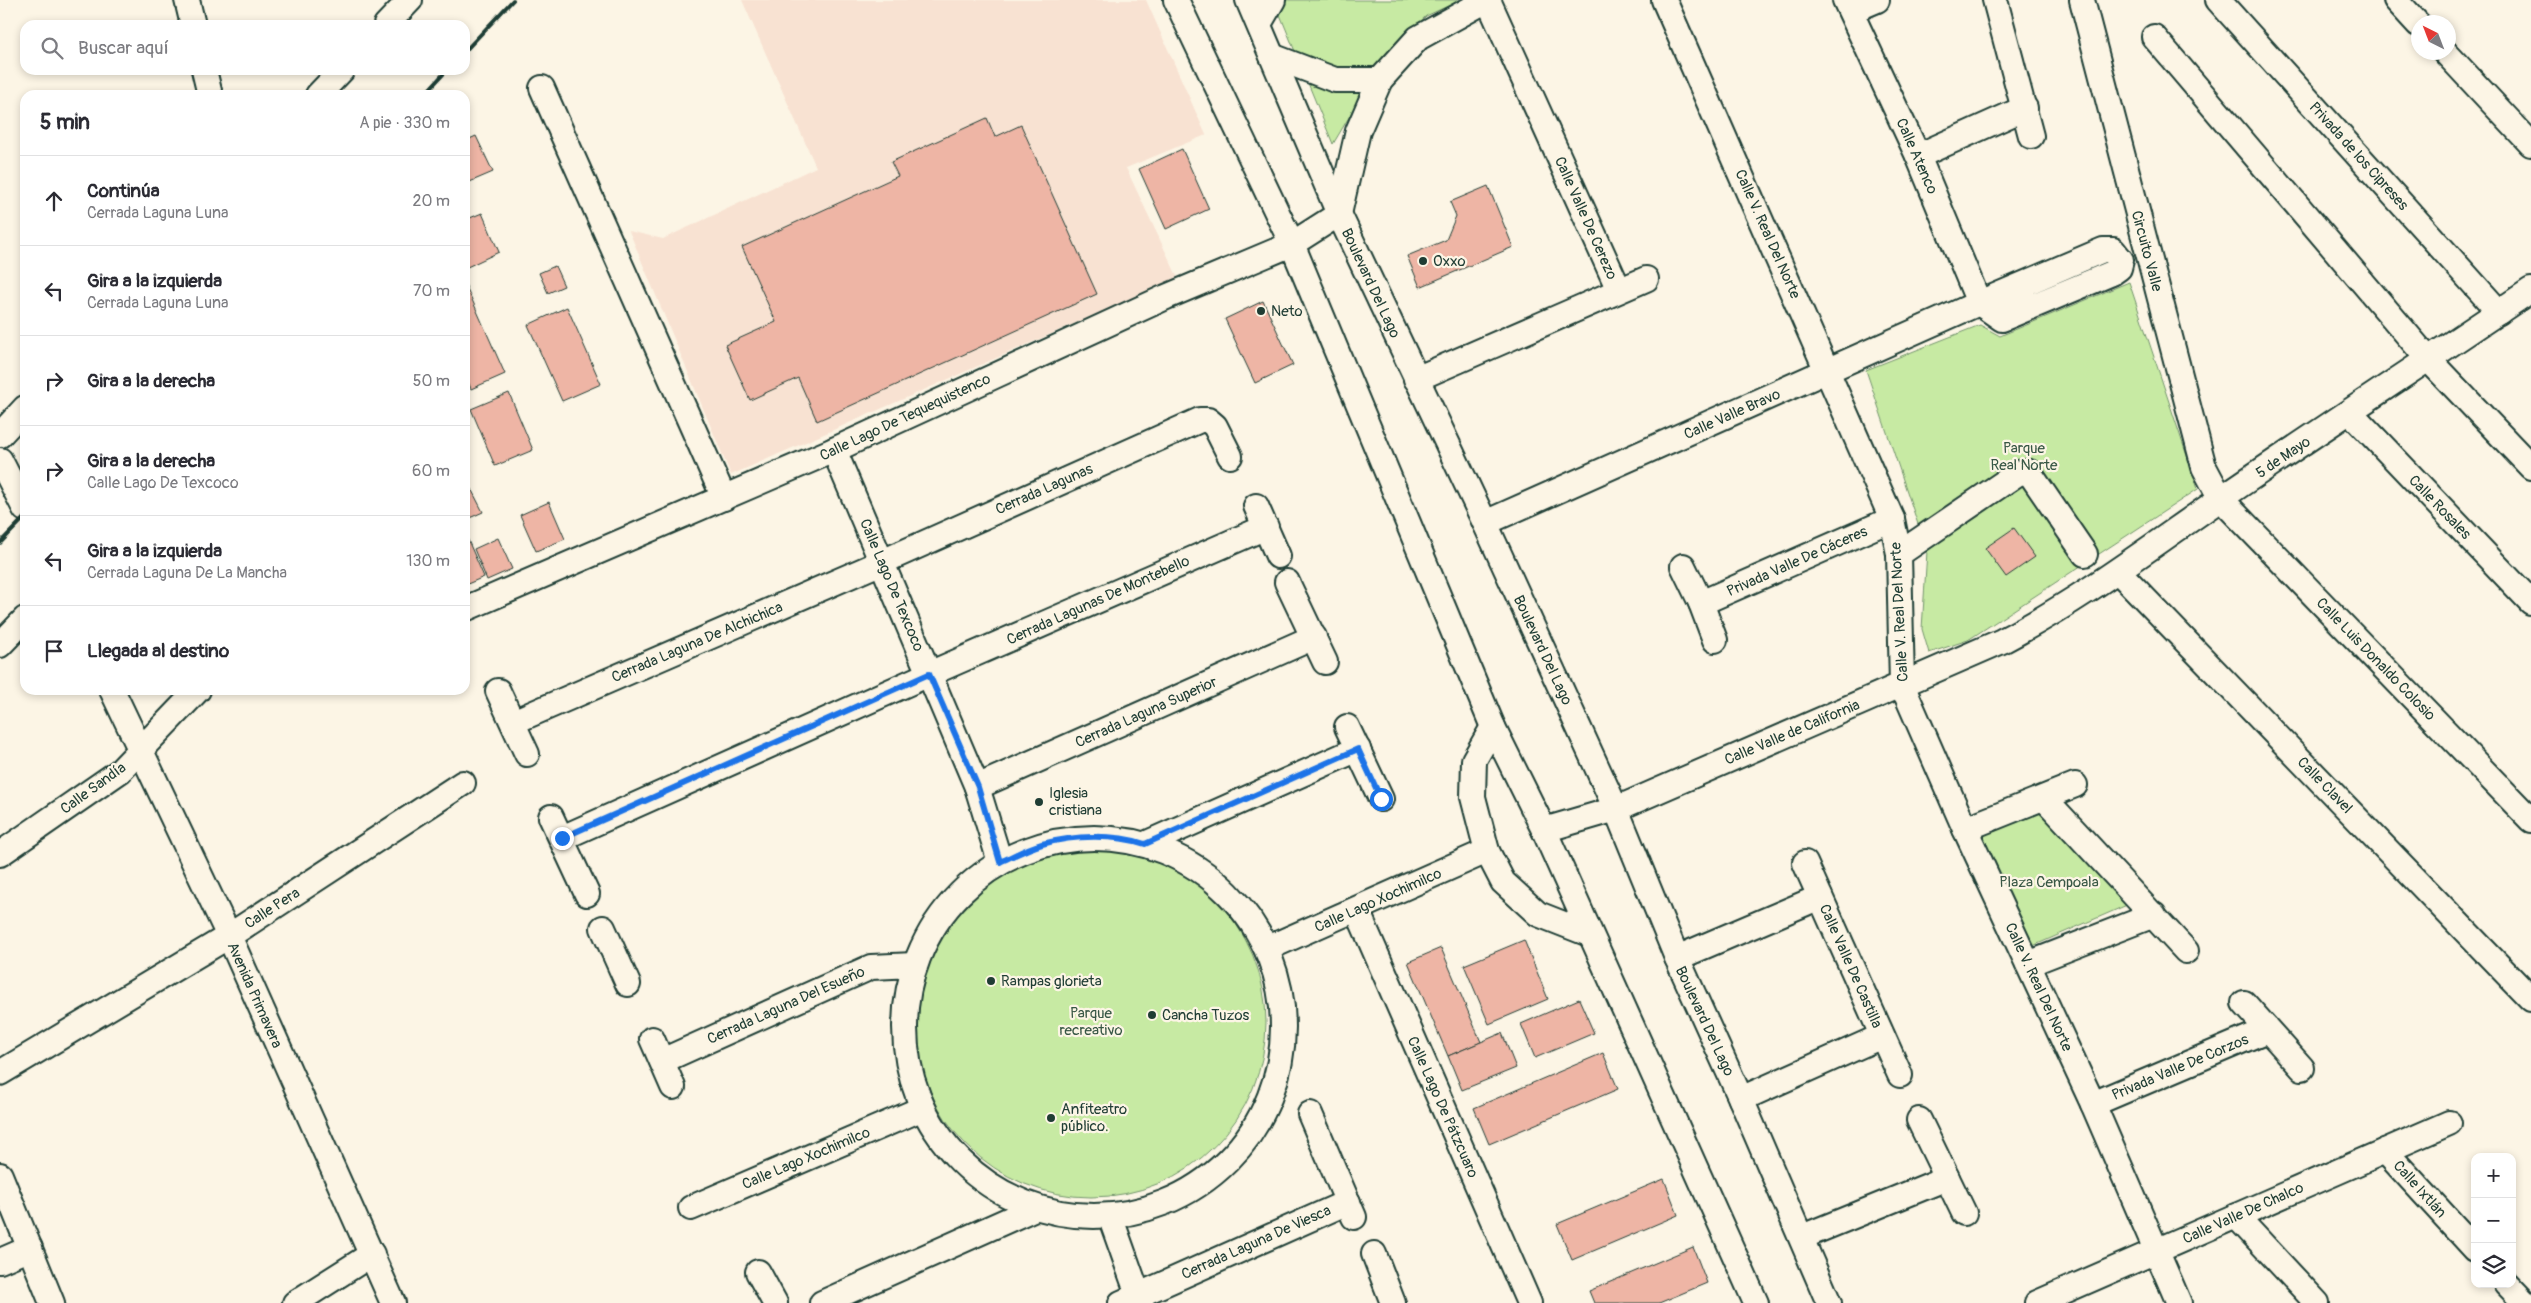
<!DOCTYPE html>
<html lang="es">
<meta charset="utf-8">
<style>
body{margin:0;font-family:Pangolin,sans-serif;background:#f7f7f7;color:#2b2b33}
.controls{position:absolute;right:15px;bottom:15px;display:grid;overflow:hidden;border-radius:10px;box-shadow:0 2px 8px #0003}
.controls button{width:45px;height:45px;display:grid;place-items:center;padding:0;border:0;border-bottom:1px solid #e1e1e2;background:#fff;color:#2b2b33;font:25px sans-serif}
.compass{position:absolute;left:2411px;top:15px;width:45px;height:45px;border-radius:50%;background:#fff;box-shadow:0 2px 8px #0003;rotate:318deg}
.stop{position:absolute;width:15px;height:15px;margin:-11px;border:4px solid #1a73e8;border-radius:50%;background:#fff}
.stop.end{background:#1a73e8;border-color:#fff;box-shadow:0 1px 5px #0008}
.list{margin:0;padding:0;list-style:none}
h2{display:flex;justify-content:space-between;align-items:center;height:65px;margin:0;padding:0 20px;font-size:21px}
h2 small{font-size:16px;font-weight:400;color:#7c7c81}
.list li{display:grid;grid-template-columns:32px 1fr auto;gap:15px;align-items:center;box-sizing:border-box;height:90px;padding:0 20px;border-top:1px solid #e1e1e2}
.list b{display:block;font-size:19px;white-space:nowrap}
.list p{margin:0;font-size:16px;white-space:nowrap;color:#7c7c81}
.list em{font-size:16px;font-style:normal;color:#7c7c81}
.icon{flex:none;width:28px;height:28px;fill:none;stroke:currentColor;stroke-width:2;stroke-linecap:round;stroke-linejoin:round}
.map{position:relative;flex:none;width:2531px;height:1303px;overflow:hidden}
.search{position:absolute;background:#fff;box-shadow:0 2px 8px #0003;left:20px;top:20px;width:450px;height:55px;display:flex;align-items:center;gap:12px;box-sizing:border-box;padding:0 18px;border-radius:15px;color:#7c7c81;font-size:19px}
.panel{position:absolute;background:#fff;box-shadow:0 2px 8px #0003;left:20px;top:90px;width:450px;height:605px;border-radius:15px}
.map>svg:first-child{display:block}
.built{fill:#f8e2d2}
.green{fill:#c7eaa3;stroke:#73946c}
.building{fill:#eeb5a5;stroke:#1f3d34}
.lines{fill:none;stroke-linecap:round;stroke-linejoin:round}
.minor-casing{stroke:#1f3d34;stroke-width:28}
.minor{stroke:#fcf5e5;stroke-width:24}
.rail{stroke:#1f3d34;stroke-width:4}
.route{stroke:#1a73e8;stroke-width:6}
.poi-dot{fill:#1f3d34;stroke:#fcf5e5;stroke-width:2}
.labels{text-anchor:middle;stroke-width:4.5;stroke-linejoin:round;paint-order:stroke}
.street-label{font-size:15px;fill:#1f3d34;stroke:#fcf5e5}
.poi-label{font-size:15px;fill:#1f3d34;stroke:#fcf5e5;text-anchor:start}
.park-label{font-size:15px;fill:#385745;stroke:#fcf5e5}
</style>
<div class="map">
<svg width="2531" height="1303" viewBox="0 0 2531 1303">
<rect width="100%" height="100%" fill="#fcf5e5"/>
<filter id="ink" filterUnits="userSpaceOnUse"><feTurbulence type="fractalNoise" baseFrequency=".02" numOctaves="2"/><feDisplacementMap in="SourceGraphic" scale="10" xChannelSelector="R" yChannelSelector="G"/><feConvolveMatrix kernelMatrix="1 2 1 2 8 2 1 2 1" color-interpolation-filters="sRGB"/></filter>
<g filter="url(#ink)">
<path class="built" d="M742,0H1146L1206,135L1126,168L1178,278L731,475L629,231L663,239L816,167Z"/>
<g class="green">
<path d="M1274,0H1461L1426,16L1386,55L1333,144Z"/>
<path d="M2129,282L2198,489L1968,640L1929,653L1922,629L1927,551L1866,370L1980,325L2000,336Z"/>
<path d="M2043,804L2136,901L2026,949L1972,833Z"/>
<circle cx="1091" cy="1022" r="175"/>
</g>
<g class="building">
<path d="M987,118L995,137L1021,125L1097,294L817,421L798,378L750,400L725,345L776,322L742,247L898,176L891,162Z"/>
<path d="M476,136L493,172L465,184V141Z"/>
<path d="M1182,149L1209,209L1166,229L1139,169Z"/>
<path d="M1488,186L1513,247L1420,287L1407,256L1446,240L1456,216L1450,202Z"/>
<path d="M482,213L499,252L465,268V220Z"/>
<path d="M555,266L564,286L548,293L539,273Z"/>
<path d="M465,284L505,374L471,389L465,374Z"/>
<path d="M1263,301L1293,365L1255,383L1225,319Z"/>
<path d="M567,307L601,384L562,401L528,325Z"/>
<path d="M509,393L533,450L495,466L471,409Z"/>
<path d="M465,477L483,512L465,520Z"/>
<path d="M549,502L565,539L536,551L520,515Z"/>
<path d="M2014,528L2035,557L2006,577L1985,548Z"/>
<path d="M467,538L484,577L465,585V539Z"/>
<path d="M498,538L512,569L487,580L474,549Z"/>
<path d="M1524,940L1548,999L1489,1024L1464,965Z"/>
<path d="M1441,948L1481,1042L1448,1056L1408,962Z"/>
<path d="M1579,999L1594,1033L1535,1058L1521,1024Z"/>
<path d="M1502,1033L1516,1068L1462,1090L1448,1056Z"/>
<path d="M1603,1053L1618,1089L1489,1144L1474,1108Z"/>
<path d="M1664,1179L1678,1215L1572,1260L1557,1224Z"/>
<path d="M1693,1247L1707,1283L1659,1303H1594L1589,1291Z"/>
</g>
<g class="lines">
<defs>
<g id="minor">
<path d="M187,0L193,25"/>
<path d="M1176,0L1292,244L1493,727L1544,830L1756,1303"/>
<path d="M1248,0L1339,214L1485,523L1616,809L1677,958L1741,1099L1829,1303"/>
<path d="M1488,0L1619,290"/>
<path d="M1664,0L1892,519L1899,554L1902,685L1965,829L2093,1104L2179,1303"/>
<path d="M1845,0L1918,156L1979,303"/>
<path d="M1995,0L2031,136"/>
<path d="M2082,0L2204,467L2221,499L2531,820"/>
<path d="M2218,0L2499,312"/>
<path d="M2396,0L2418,24"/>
<path d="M1851,11L1877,0"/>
<path d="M1259,24L1273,0"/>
<path d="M386,25L410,0"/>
<path d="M2154,37L2428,359L2531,467"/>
<path d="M2445,52L2531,144"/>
<path d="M1272,56L1335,80H1380"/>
<path d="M204,70L210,95"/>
<path d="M542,88L724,498"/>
<path d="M318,95L342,70"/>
<path d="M1918,156L2025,108"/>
<path d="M1416,379L1646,279"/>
<path d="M2350,412L2531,602"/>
<path d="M0,435L25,408"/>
<path d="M834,450L977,787L1000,862"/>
<path d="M0,460L25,509"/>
<path d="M1256,506L1278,556"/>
<path d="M1485,523L1979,303L2103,250H2113L2121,260L2119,268L2112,273L2002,319L1979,303"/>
<path d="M1899,554L2018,473L2029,472L2085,554"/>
<path d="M1683,566L1701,603L1715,640"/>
<path d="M2118,571L2531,999"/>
<path d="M1287,582L1325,662"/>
<path d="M1701,603L1892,519"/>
<path d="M465,609L834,450L1166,297L1292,244L1339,214L1358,131L1380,80L1418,38L1487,0"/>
<path d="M0,645L25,619"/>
<path d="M112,690L229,936L393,1303"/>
<path d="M498,691L527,754"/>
<path d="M513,722L882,562L1200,420H1208L1215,426L1230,456"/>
<path d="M1347,727L1381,799"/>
<path d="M1493,727L1474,760L1473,797L1487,851L1503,882L1538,914L1589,934"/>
<path d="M977,787L1314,637"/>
<path d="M2044,798L2186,951"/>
<path d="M551,817L587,894"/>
<path d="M1965,829L2075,785"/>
<path d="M1544,830L1616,809L2002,641C2079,601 2149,548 2220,499C2323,428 2428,360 2531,290"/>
<circle cx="1094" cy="1027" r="189"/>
<path d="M562,838L929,674L1266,527"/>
<path d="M1145,844L1358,749"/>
<path d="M0,854L120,771L198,690"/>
<path d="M1805,863L1900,1075"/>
<path d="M1357,910L1529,1303"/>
<path d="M603,928L628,984"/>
<path d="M1268,948L1487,851"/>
<path d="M1677,958L1820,897"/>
<path d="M2028,964L2154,915"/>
<path d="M2244,1003L2302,1068"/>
<path d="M652,1039L673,1087"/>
<path d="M662,1061L871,967L914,965"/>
<path d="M0,1073L229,936L463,783"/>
<path d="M1741,1099L1882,1036"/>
<path d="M2093,1104L2267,1030"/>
<path d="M1310,1114L1354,1217"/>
<path d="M1919,1120L1964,1213"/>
<path d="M2385,1151L2475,1249"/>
<path d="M0,1175L52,1303"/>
<path d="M691,1208L921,1109"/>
<path d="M1110,1216L1141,1303"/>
<path d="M2236,1216L2317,1303"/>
<path d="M1802,1237L1947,1178"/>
<path d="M1374,1254L1393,1303"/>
<path d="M0,1261L30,1248"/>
<path d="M758,1272L775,1303"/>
<path d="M2507,1284L2525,1303"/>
<path d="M295,1303L372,1254"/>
<path d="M822,1303L1035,1208"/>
<path d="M1121,1303L1348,1202"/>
<path d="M2037,1303L2449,1123"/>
</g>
</defs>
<use href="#minor" class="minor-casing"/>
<use href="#minor" class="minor"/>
<g class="rail">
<path d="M465,51L513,0"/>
<path d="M424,95L447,70"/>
<path d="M0,543L25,517"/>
</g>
</g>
</g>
<g class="lines" filter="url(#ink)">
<path class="route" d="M562,838L929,674L978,787L1000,862C1013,856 1028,848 1042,844C1075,835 1113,834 1145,844L1358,749L1381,799"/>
</g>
<g class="poi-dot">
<circle cx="1423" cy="261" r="5"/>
<circle cx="1261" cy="311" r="5"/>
<circle cx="1039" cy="802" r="5"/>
<circle cx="991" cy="981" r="5"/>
<circle cx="1152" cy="1015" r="5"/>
<circle cx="1051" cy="1118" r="5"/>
</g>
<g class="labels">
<g class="street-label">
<text transform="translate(1917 156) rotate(66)" y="5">Calle Atenco</text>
<text transform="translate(2359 156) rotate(48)" y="5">Privada de los Cipreses</text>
<text transform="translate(1586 218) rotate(66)" y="5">Calle Valle De Cerezo</text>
<text transform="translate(1768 234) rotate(66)" y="5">Calle V. Real Del Norte</text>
<text transform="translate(2147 251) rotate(75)" y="5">Circuito Valle</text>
<text transform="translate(1371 283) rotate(65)" y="5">Boulevard Del Lago</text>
<text transform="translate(1732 414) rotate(-24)" y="5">Calle Valle Bravo</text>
<text transform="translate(905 417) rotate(-25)" y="5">Calle Lago De Tequequistenco</text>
<text transform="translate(2283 457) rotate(-34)" y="5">5 de Mayo</text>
<text transform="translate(1044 489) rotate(-24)" y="5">Cerrada Lagunas</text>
<text transform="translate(2440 507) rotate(46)" y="5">Calle Rosales</text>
<text transform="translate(1797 561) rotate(-24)" y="5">Privada Valle De Cáceres</text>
<text transform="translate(892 585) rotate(67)" y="5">Calle Lago De Texcoco</text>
<text transform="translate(1098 600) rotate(-24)" y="5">Cerrada Lagunas De Montebello</text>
<text transform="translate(1899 612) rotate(-93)" y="5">Calle V. Real Del Norte</text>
<text transform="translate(697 642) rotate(-23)" y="5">Cerrada Laguna De Alchichica</text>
<text transform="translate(1543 650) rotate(65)" y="5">Boulevard Del Lago</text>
<text transform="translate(2376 659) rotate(46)" y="5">Calle Luis Donaldo Colosio</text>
<text transform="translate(1146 712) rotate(-24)" y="5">Cerrada Laguna Superior</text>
<text transform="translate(1792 732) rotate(-23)" y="5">Calle Valle de California</text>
<text transform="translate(2325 785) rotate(46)" y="5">Calle Clavel</text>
<text transform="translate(93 788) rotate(-36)" y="5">Calle Sandía</text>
<text transform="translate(1378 900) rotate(-24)" y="5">Calle Lago Xochimilco</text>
<text transform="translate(272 908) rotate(-33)" y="5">Calle Pera</text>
<text transform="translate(1851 966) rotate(66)" y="5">Calle Valle De Castilla</text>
<text transform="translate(2039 987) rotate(65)" y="5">Calle V. Real Del Norte</text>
<text transform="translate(255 995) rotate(66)" y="5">Avenida Primavera</text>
<text transform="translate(786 1005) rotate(-24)" y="5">Cerrada Laguna Del Esueño</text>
<text transform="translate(1705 1021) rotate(65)" y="5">Boulevard Del Lago</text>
<text transform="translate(2180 1067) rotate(-23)" y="5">Privada Valle De Corzos</text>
<text transform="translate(1443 1107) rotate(66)" y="5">Calle Lago De Pátzcuaro</text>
<text transform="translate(806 1158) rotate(-23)" y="5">Calle Lago Xochimilco</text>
<text transform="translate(2420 1189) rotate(48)" y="5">Calle Ixtlán</text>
<text transform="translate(2243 1213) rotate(-24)" y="5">Calle Valle De Chalco</text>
<text transform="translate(1256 1242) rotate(-24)" y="5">Cerrada Laguna De Viesca</text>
</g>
<g class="poi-label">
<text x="1433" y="266">Oxxo</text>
<text x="1271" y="316">Neto</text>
<text x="1049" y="798">Iglesia<tspan x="1049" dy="17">cristiana</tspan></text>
<text x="1001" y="986">Rampas glorieta</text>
<text x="1162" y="1020">Cancha Tuzos</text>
<text x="1061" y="1114">Anfiteatro<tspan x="1061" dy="17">público.</tspan></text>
</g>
<g class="park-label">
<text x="2024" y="453">Parque<tspan x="2024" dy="17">Real Norte</tspan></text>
<text x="2049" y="887">Plaza Cempoala</text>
<text x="1091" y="1018">Parque<tspan x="1091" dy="17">recreativo</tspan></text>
</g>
</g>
</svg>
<div class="controls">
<button>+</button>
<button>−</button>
<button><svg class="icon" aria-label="layers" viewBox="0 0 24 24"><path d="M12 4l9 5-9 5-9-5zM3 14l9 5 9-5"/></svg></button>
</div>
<svg class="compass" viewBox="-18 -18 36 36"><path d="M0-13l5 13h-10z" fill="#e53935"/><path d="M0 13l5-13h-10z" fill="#7c7c81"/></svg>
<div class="stop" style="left:1381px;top:799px"></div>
<div class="stop end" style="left:562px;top:838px"></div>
<div class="search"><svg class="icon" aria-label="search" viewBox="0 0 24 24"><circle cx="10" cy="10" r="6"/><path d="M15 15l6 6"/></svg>Buscar aquí</div>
<section class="panel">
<h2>5 min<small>A pie · 330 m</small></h2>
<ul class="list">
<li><svg class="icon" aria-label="ahead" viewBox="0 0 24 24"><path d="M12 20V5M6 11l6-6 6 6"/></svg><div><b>Continúa</b><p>Cerrada Laguna Luna</p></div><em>20 m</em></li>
<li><svg class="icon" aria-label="left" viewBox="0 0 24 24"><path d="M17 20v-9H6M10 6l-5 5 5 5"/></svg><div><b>Gira a la izquierda</b><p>Cerrada Laguna Luna</p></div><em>70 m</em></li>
<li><svg class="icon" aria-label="right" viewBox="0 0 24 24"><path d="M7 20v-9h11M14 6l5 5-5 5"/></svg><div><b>Gira a la derecha</b></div><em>50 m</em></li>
<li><svg class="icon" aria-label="right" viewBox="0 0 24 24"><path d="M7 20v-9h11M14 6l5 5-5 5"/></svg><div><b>Gira a la derecha</b><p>Calle Lago De Texcoco</p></div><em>60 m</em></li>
<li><svg class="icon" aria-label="left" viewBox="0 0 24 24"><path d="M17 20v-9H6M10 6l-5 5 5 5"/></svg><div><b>Gira a la izquierda</b><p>Cerrada Laguna De La Mancha</p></div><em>130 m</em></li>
<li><svg class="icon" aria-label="arrive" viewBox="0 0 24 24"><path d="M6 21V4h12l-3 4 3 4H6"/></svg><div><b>Llegada al destino</b></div></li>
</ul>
</section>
</div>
